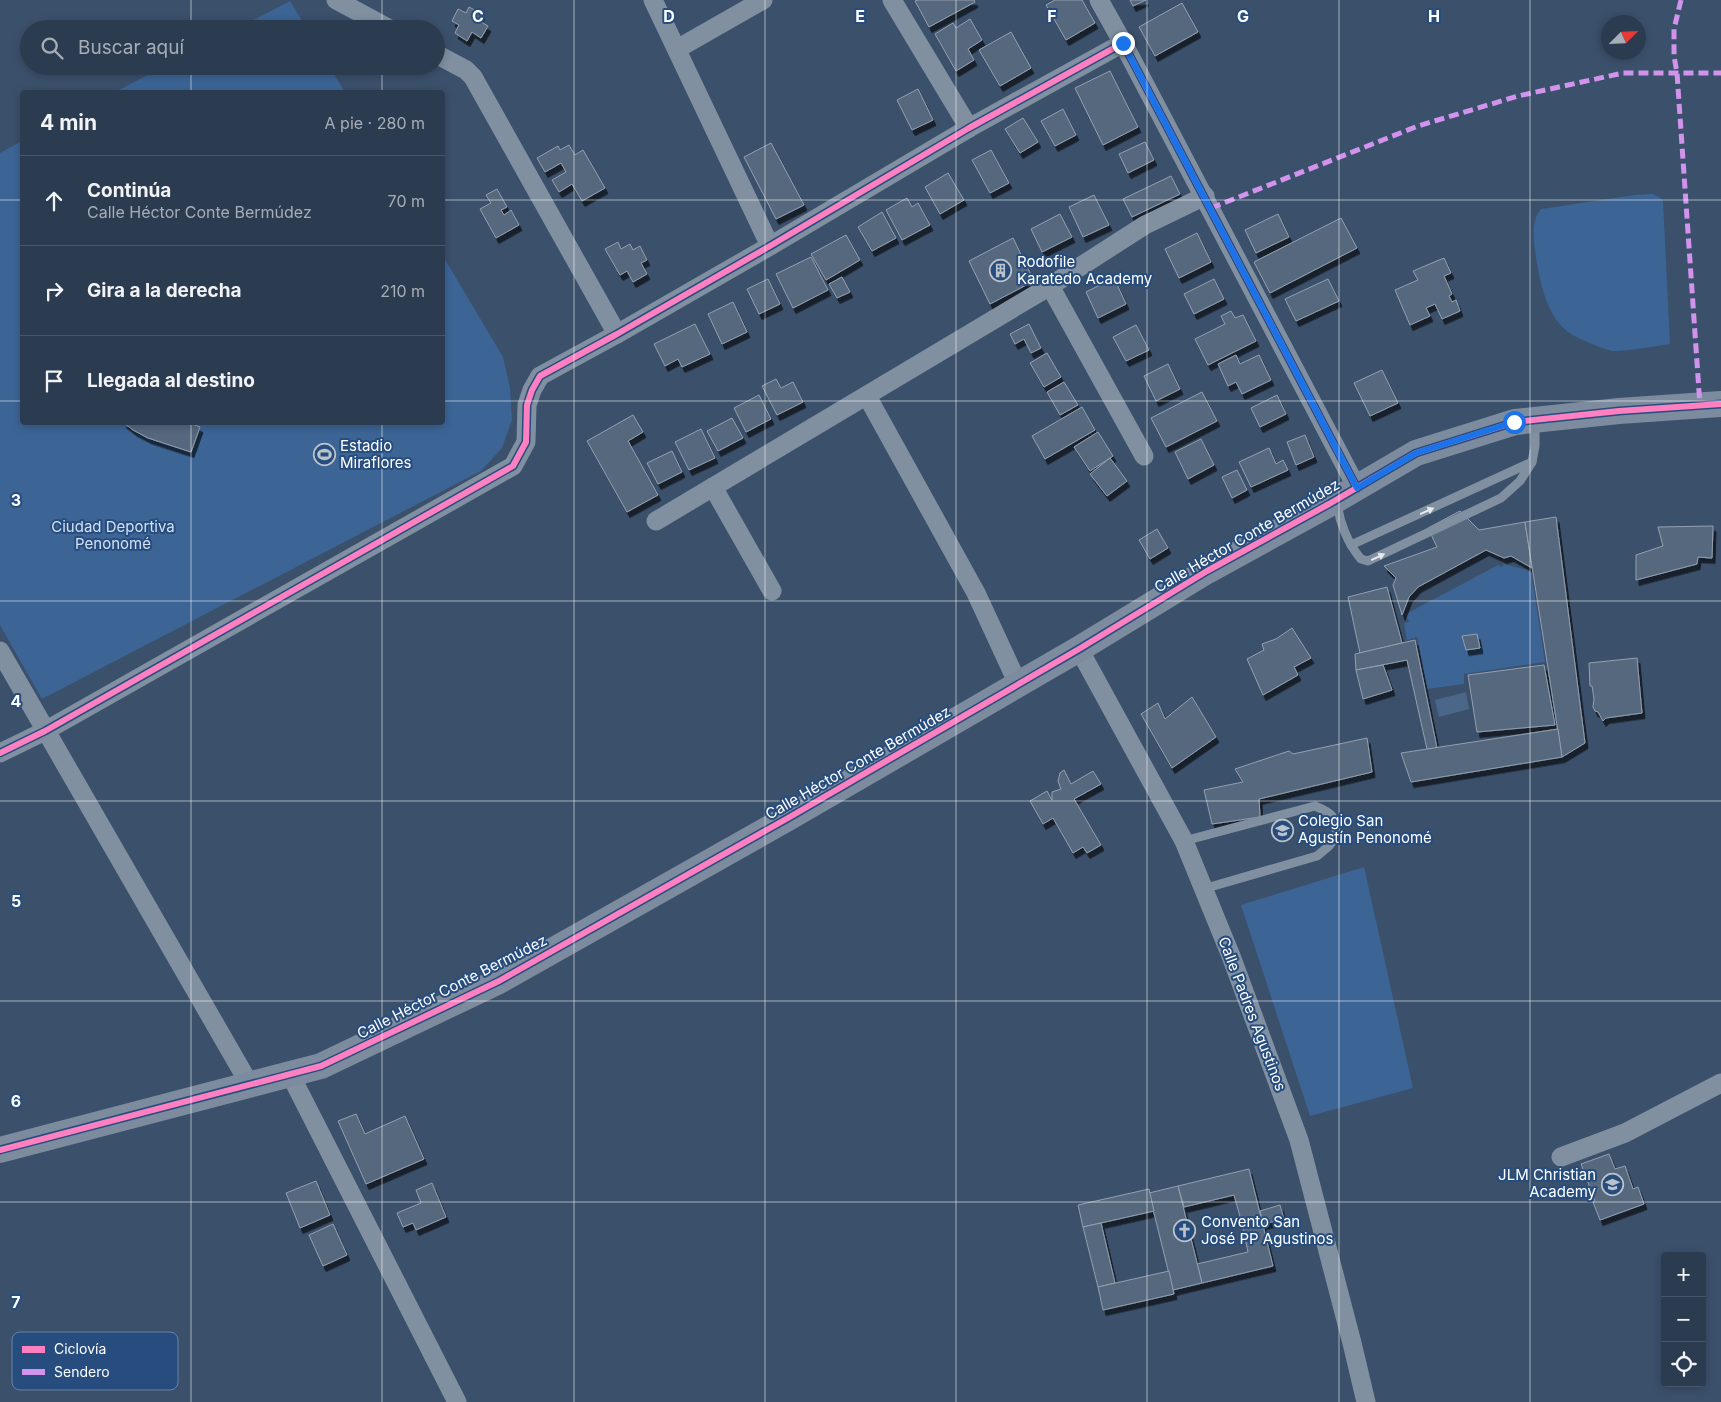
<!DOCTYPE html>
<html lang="es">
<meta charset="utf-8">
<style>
body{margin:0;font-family:Inter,sans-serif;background:#38475a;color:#f1f3f6}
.controls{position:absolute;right:15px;bottom:15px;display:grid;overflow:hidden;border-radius:5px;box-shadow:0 2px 8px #0003}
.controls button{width:45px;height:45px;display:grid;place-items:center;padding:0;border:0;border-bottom:1px solid #485667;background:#2c3c50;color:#f1f3f6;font:25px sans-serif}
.compass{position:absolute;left:1601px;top:15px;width:45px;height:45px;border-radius:50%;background:#2c3c50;box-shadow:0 2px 8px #0003;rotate:66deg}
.stop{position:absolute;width:15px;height:15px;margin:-11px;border:4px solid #1a73e8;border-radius:50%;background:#fff}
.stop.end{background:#1a73e8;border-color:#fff;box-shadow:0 1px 5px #0008}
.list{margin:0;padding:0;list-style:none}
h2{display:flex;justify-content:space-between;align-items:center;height:65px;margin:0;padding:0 20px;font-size:21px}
h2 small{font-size:16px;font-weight:400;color:#a6adb7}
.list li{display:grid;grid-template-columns:32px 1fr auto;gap:15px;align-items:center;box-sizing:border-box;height:90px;padding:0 20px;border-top:1px solid #485667}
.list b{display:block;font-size:19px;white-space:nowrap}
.list p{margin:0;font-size:16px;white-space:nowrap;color:#a6adb7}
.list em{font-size:16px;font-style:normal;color:#a6adb7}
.icon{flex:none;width:28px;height:28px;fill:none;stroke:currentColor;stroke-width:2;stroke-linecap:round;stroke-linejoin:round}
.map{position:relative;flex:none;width:1721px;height:1402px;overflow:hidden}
.search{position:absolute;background:#2c3c50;box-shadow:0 2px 8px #0003;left:20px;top:20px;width:425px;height:55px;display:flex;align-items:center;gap:12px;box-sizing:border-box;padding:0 18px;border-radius:28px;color:#a6adb7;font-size:19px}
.panel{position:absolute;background:#2c3c50;box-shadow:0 2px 8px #0003;left:20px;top:90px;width:425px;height:335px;border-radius:5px}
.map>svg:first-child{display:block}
.green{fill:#3c6495}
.water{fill:#4a6789}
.building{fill:#56677d;stroke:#94a0b0;filter:url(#shadow)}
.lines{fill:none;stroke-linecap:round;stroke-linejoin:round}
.lane{stroke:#8190a1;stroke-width:9}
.street{stroke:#8190a1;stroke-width:19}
.secondary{stroke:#7c8b9d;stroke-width:26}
.quiet{stroke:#d193ec;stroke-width:5;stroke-dasharray:10 5;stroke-linecap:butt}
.cycleway-casing{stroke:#274d7f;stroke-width:9}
.cycleway{stroke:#ff80c0;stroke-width:6}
.oneway{fill:#e6e9ec}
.route{stroke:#1a73e8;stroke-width:6}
.grid{fill:none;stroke:#fff;stroke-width:1;stroke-opacity:0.55}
.labels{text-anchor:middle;stroke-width:4;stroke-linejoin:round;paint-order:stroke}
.poi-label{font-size:15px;fill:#fff;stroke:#274d7f;text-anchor:start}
.park-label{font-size:15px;fill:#d1e1f4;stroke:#274d7f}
.street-label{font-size:15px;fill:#fff;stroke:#274d7f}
.key{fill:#274d7f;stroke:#6882a5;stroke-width:1}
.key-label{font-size:14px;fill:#fff}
.grid-label{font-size:16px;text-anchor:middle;font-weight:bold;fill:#fff;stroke:#274d7f;stroke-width:4;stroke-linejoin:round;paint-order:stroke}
</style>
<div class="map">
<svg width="1721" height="1402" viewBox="0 0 1721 1402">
<defs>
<filter id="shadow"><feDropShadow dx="3" dy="5.5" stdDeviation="0" flood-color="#0009"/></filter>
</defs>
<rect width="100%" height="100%" fill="#3b506b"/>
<g class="green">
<path d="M290,1L307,29H236Z"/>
<path d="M165,66H329L345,92H115Z"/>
<path d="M22,141V422H442L443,256L503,357L510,388L512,420L502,448L481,471L42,699L0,625V153Z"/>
<path d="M1653,194L1659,197L1663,201L1670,344C1656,346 1624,352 1612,351C1604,349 1595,345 1587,342C1580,339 1572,335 1567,331C1546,314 1540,282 1536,257C1534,242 1530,221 1541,209L1635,195Z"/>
<path d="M1504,564L1531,571L1545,662L1464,674V684L1427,689L1418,640L1417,637L1407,640L1404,623L1409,622L1406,614L1498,565L1501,567Z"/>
<path d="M1364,867L1413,1088L1310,1116L1241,905Z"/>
</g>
<path class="water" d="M1466,692L1469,709L1439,717L1435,700Z"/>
<g class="building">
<path d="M918,0H974L975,2L929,27L915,1Z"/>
<path d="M1055,0H1082L1095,23L1066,40L1046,5Z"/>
<path d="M1130,0H1146L1133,6Z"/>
<path d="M1182,3L1198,32L1155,56L1139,27Z"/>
<path d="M469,7L482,14L478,20L488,26L481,38L472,32L467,41L455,33L459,25L452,21L458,9L466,13Z"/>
<path d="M970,19L982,40L968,49L974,60L956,71L935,34L953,23L956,28Z"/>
<path d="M1011,32L1031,68L1000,86L979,50Z"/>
<path d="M1110,71L1138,127L1103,145L1075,88Z"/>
<path d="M918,89L933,120L912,130L897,100Z"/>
<path d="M1063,109L1076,135L1055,146L1041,121Z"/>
<path d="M1023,118L1038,142L1020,153L1005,129Z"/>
<path d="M1145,142L1154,160L1128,173L1119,154Z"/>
<path d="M771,143L804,205L776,219L744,157Z"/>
<path d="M569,145L575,155L583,150L605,188L582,201L572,184L559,192L552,180L566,172L561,163L545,172L537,158L558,146L560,150Z"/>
<path d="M991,150L1009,183L990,193L972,160Z"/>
<path d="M948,173L964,200L940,214L925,187Z"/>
<path d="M1171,176L1180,194L1132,217L1123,199Z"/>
<path d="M497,189L507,207L501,210L504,215L511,210L519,225L496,238L480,209L491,203L486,195Z"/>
<path d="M1094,195L1109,225L1083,237L1069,207Z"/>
<path d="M907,198L912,207L918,203L930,225L902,240L886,210Z"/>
<path d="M882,212L896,238L872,251L858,227Z"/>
<path d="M1060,214L1072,237L1042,252L1031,229Z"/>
<path d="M1278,214L1289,237L1256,253L1245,230Z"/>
<path d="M1341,218L1357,248L1270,293L1254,262Z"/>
<path d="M1197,233L1211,262L1179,278L1165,249Z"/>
<path d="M846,235L860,260L826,280L811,254Z"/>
<path d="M1013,238L1034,281L990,304L969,261Z"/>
<path d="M618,242L621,249L630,244L633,250L640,246L647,260L641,263L647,274L633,282L627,271L620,275L605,249Z"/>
<path d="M811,257L828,290L793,308L776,274Z"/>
<path d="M1444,258L1451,273L1444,276L1452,294L1449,296L1452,302L1456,300L1460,311L1442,319L1435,304L1426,308L1430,316L1410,325L1395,290L1418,280L1413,271Z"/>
<path d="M842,277L850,292L837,298L829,284Z"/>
<path d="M1114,278L1126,304L1098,318L1086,292Z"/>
<path d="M768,279L780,304L759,314L747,289Z"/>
<path d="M1214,279L1224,299L1194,314L1184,294Z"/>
<path d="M1328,279L1339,301L1296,321L1285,299Z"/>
<path d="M733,302L747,332L722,344L708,314Z"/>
<path d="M1231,311L1235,318L1243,315L1256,341L1208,365L1195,339L1225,324L1221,316Z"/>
<path d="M695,324L710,354L682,367L678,359L665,366L654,344Z"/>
<path d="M1029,324L1041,348L1031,353L1024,339L1015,344L1010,334Z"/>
<path d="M1136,325L1149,350L1126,361L1113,337Z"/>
<path d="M1047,353L1061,377L1044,387L1030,363Z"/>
<path d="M1236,355L1240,364L1259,355L1271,380L1242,394L1236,382L1228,386L1218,364Z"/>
<path d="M1168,364L1180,389L1156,401L1144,376Z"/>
<path d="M1382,370L1398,403L1370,416L1354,383Z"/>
<path d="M776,379L781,388L793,382L803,402L777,415L762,386Z"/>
<path d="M1064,382L1078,405L1060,415L1047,392Z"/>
<path d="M1202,392L1217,421L1166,447L1151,418Z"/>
<path d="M759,395L771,419L746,432L734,408Z"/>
<path d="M1277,395L1286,414L1260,427L1251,408Z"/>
<path d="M1082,407L1095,430L1045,459L1032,436Z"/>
<path d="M633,415L643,432L628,441L658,495L627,512L587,441Z"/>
<path d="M732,418L743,438L718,451L707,431Z"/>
<path d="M123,422H187L200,427L191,452L148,438L133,430Z"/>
<path d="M701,429L715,458L689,470L675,442Z"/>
<path d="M1098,432L1113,456L1090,471L1074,447Z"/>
<path d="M1305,435L1314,457L1296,465L1287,442Z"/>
<path d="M1201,439L1214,465L1188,479L1175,452Z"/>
<path d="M1269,448L1276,464L1283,460L1288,470L1251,487L1239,462Z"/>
<path d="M672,451L682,472L658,484L647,463Z"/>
<path d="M1110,458L1127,481L1107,496L1090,474Z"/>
<path d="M1237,470L1247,490L1232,498L1222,477Z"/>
<path d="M1460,511L1479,530L1525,522L1532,568L1511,556L1504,558L1486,550L1418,587L1409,597L1402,615L1393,585L1396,578L1384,566L1437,547L1428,528Z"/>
<path d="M1556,517L1585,743L1562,757L1525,522Z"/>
<path d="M1713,526L1712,558L1698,557L1697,564L1636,580V555L1663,546L1658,527Z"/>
<path d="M1157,529L1168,548L1150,559L1139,540Z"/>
<path d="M1387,587L1402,643L1360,653L1348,597Z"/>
<path d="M1292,628L1311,658L1294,667L1298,675L1263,695L1247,659L1264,650L1262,644L1276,639Z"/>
<path d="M1477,634L1480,648L1466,650L1462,636Z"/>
<path d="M1415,640L1437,748L1427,749L1407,660L1356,670L1355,654Z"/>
<path d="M1637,658L1642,713L1606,718L1603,721L1598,712L1595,711L1593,707L1594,699L1592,686H1590L1589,663Z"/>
<path d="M1383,665L1392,690L1363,699L1356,670Z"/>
<path d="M1544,665L1555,725L1477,732L1468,675Z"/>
<path d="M1192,697L1216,737L1172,768L1141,714L1158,703L1165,719Z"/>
<path d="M1558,729L1562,757L1411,782L1401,753Z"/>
<path d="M1367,738L1372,772L1259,799L1260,817L1212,824L1204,790L1243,782L1235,769L1289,751L1293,754Z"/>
<path d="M1064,770L1071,784L1093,771L1101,784L1074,799L1101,845L1087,853L1083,847L1073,853L1053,818L1043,824L1030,801L1047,791L1052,800V792L1061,789L1058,781L1060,773Z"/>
<path d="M356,1114L365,1134L405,1116L424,1159L366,1184L338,1121Z"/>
<path d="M1609,1154L1615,1169L1625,1166L1633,1189L1638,1187L1644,1204L1600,1220L1593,1202L1595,1201L1581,1164Z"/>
<path d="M1249,1169L1273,1266L1202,1283L1197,1264L1248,1252L1241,1220L1234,1195L1184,1207L1178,1186Z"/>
<path d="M316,1181L330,1215L300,1228L286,1193Z"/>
<path d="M432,1183L446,1217L416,1230L413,1223L403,1227L397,1213L421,1203L416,1190Z"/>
<path d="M1178,1186L1202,1283L1173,1290L1149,1193Z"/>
<path d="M1149,1189L1154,1211L1083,1227L1078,1205Z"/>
<path d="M1280,1205L1284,1219L1263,1224L1260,1211Z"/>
<path d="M1101,1223L1115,1283L1098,1287L1083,1227Z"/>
<path d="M333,1224L347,1255L323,1266L309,1235Z"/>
<path d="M1169,1271L1174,1294L1103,1310L1098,1287Z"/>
</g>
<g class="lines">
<g class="lane">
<path d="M1337,502C1339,522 1348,544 1361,559L1368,561L1501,498L1520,481L1532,462L1535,446V421"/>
<path d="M1351,545L1532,462"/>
<path d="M1184,841L1315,806C1334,814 1335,816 1337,836L1329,846L1317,856L1203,889"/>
</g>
<g class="street">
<path d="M336,0L390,29"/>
<path d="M653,0L770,246"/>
<path d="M892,0L969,128"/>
<path d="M1099,0L1123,43"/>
<path d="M677,49L763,0"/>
<path d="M436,54L466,70L473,77L617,334"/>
<path d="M1050,286L1144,456"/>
<path d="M867,396L976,593L1018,684"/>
<path d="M713,487L772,591"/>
<path d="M656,521L1050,286L1145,225L1205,196"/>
<path d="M1079,649L1184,841L1231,956L1299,1140L1352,1343L1366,1402"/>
<path d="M0,651L250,1085"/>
<path d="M0,753L45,731L513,466L526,442L527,405L532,390L540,376L617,334L770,246L969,128L1123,43L1357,488"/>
<path d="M290,1074L457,1402"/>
<path d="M1561,1157L1625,1133L1721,1083"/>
</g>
<path class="secondary" d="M0,1150L321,1066L499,981L788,818L1079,649L1207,571L1329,504L1416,453L1515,422L1619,411L1721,404"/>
<g class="quiet">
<path d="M1681,0L1674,29V56L1677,73L1700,406"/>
<path d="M1211,208L1418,126L1518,96L1623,73H1721"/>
</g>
<defs>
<g id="cycleway">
<path d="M0,753L45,731L513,466L526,442L527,405L532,390L540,376L617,334L770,246L969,128L1123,43L1357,488"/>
<path d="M0,1150L321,1066L499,981L788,818L1079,649L1207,571L1329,504L1416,453L1515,422L1619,411L1721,404"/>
</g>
</defs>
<use href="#cycleway" class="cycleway-casing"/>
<use href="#cycleway" class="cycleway"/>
</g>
<defs><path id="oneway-solid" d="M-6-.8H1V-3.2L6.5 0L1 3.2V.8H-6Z" transform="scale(1.25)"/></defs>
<g class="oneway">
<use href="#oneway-solid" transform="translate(1427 511) rotate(-24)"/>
<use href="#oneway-solid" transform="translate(1378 557) rotate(-25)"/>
</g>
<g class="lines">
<path class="route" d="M1123,43L1357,488L1416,453L1514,422"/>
</g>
<path class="grid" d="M191,0V29M382,0V29M574,0V1402M765,0V1402M956,0V1402M1147,0V1402M1339,0V1402M1530,0V1402M191,66V92M382,66V92M0,200H22M442,200H1721M0,401H22M442,401H1721M191,422V1402M382,422V1402M0,601H1721M0,801H1721M0,1001H1721M0,1202H1721"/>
<defs>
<symbol id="building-ring" viewBox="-11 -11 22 22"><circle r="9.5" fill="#274d7f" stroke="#bac2cb" stroke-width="1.5"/><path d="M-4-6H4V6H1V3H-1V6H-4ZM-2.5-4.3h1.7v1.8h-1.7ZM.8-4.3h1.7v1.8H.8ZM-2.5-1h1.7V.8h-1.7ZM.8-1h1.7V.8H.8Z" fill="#bac2cb"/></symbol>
<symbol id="stadium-ring" viewBox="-11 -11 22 22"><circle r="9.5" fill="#274d7f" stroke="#bac2cb" stroke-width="1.5"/><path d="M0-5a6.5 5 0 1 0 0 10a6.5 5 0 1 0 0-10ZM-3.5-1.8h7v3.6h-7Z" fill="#bac2cb"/></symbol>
<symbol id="school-ring" viewBox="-11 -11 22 22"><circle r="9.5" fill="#274d7f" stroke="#bac2cb" stroke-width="1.5"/><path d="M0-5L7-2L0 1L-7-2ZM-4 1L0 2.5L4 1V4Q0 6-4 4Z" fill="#bac2cb"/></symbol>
<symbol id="church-ring" viewBox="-11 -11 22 22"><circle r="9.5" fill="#274d7f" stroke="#bac2cb" stroke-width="1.5"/><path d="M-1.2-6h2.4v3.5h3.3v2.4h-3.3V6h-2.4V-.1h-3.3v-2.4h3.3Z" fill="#bac2cb"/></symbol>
</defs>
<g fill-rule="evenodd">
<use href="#building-ring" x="988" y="258" width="25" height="25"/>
<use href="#stadium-ring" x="312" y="442" width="25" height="25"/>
<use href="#school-ring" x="1270" y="818" width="25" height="25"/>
<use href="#school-ring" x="1600" y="1172" width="25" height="25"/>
<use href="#church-ring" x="1172" y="1218" width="25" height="25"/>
</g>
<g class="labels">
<g class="poi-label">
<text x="1017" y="267">Rodofile<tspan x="1017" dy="17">Karatedo Academy</tspan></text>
<text x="340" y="451">Estadio<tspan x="340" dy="17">Miraflores</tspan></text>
<text x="1298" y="826">Colegio San<tspan x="1298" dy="17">Agustín Penonomé</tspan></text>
<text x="1596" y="1180" text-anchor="end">JLM Christian<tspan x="1596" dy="17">Academy</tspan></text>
<text x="1201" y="1227">Convento San<tspan x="1201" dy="17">José PP Agustinos</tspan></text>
</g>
<g class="park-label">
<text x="113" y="532">Ciudad Deportiva<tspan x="113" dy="17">Penonomé</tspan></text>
</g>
<g class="street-label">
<text transform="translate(1247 536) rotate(-30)" y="5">Calle Héctor Conte Bermúdez</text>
<text transform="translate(858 763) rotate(-30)" y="5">Calle Héctor Conte Bermúdez</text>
<text transform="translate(452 987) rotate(-27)" y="5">Calle Héctor Conte Bermúdez</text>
<text transform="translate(1252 1014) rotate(69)" y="5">Calle Padres Agustinos</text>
</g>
</g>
<rect x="12" y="1332" width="166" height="58" rx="8" class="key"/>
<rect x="22" y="1346" width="23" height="7" fill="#ff80c0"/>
<rect x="22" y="1369" width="23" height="6" fill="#d193ec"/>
<g class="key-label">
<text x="54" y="1354">Ciclovía</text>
<text x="54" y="1377">Sendero</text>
</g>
<g class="grid-label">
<text x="478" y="22">C</text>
<text x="669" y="22">D</text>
<text x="860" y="22">E</text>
<text x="1052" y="22">F</text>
<text x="1243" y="22">G</text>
<text x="1434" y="22">H</text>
<text x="16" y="506">3</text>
<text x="16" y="707">4</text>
<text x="16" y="907">5</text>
<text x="16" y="1107">6</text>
<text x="16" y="1308">7</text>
</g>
</svg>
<div class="controls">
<button>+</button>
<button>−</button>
<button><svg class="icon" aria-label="locate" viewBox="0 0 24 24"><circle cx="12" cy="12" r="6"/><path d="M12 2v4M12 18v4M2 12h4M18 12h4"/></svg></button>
</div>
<svg class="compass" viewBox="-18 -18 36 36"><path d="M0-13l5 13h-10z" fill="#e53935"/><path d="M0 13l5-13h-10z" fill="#a6adb7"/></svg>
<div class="stop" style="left:1514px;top:422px"></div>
<div class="stop end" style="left:1123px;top:43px"></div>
<div class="search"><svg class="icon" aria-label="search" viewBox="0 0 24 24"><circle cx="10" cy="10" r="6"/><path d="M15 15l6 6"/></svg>Buscar aquí</div>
<section class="panel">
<h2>4 min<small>A pie · 280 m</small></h2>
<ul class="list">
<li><svg class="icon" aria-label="ahead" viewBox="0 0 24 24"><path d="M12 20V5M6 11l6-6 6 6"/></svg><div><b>Continúa</b><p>Calle Héctor Conte Bermúdez</p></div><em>70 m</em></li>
<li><svg class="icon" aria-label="right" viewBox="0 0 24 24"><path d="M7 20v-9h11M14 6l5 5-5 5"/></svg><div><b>Gira a la derecha</b></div><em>210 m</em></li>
<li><svg class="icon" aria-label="arrive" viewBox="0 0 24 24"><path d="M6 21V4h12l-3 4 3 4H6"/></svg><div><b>Llegada al destino</b></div></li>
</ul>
</section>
</div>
